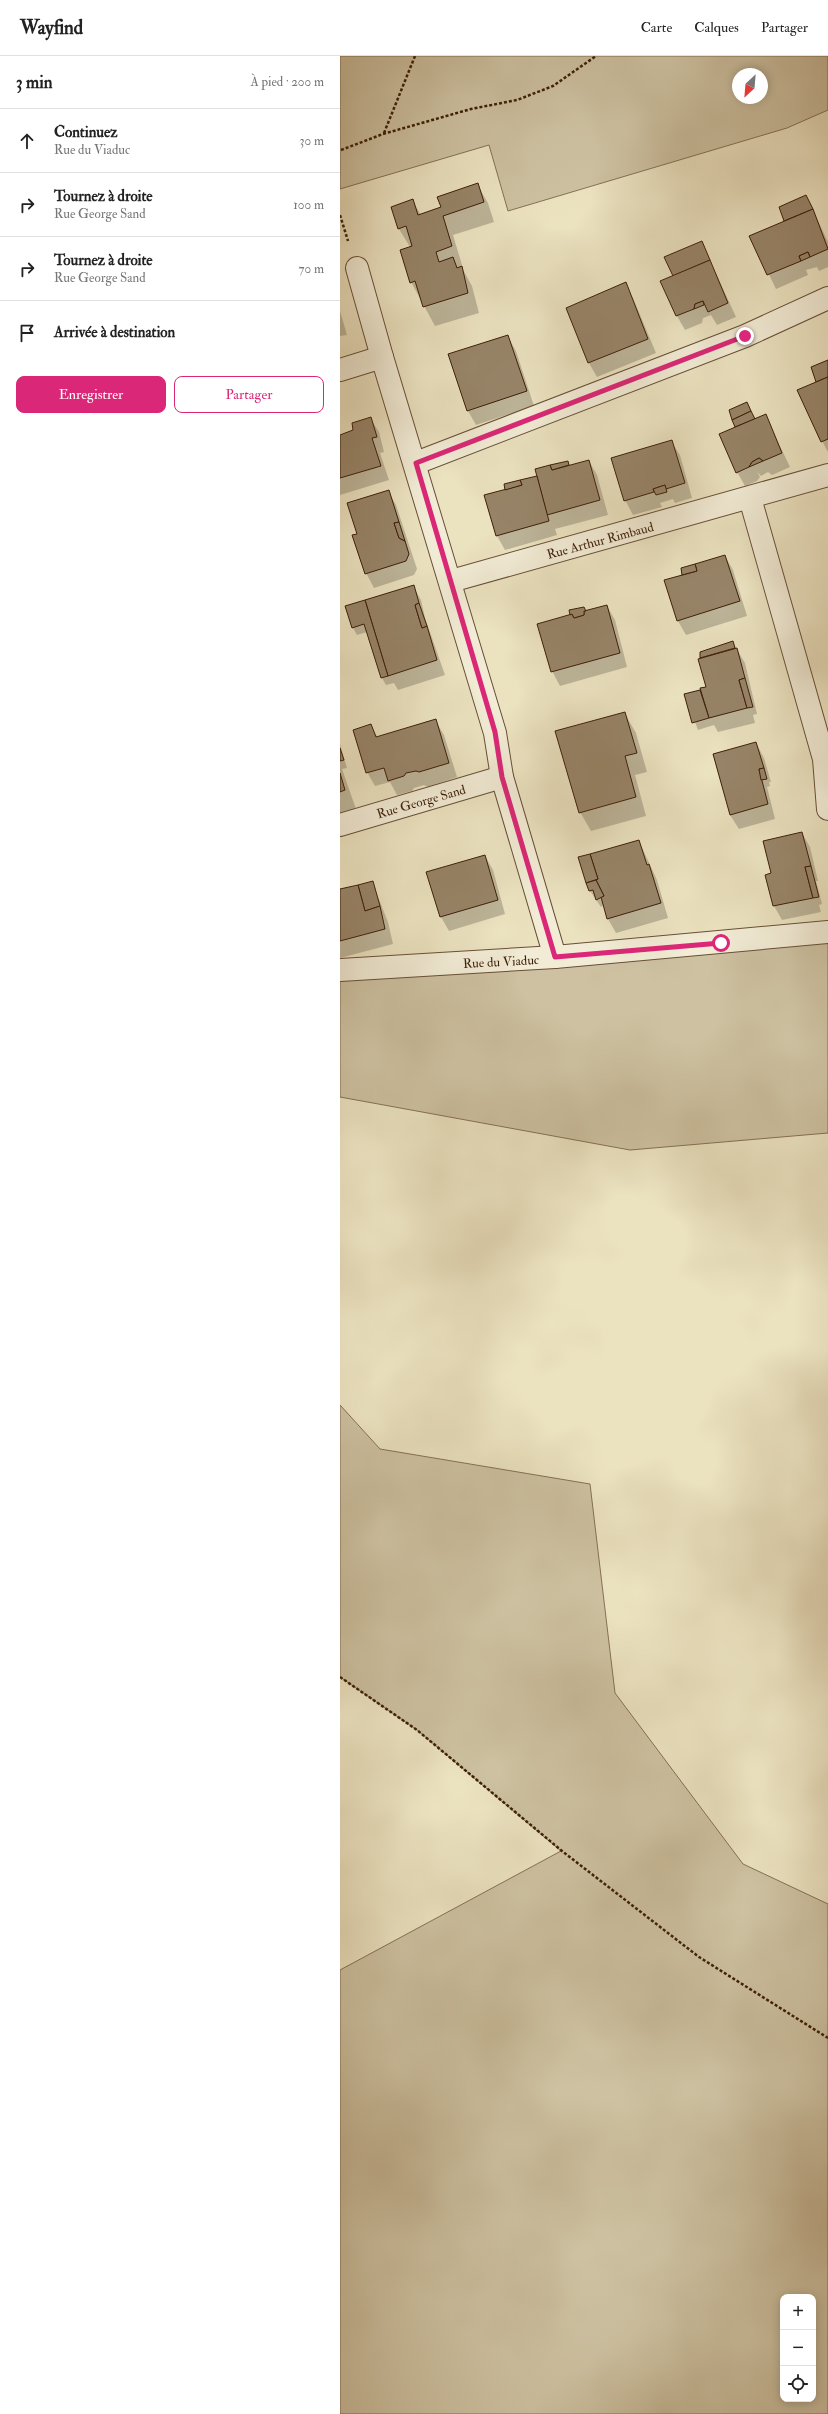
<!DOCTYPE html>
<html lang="fr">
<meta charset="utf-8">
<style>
body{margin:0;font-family:"IM FELL Double Pica",serif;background:#f6f6f6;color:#222}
.controls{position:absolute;right:12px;bottom:12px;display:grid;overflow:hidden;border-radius:8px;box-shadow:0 2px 10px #0003}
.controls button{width:36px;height:36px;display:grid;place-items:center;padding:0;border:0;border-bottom:1px solid #e0e0e0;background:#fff;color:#222;font:20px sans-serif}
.compass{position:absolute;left:392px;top:12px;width:36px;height:36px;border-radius:50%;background:#fff;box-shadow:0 2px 10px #0003;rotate:206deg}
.stop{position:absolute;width:12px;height:12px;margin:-9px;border:3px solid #db2777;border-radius:50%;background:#fff}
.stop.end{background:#db2777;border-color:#fff;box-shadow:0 1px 4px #0008}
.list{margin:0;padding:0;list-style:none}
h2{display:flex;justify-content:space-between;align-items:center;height:52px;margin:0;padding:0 16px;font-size:17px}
h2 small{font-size:13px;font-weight:400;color:#767676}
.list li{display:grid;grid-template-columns:26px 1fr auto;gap:12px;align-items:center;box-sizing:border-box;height:64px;padding:0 16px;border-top:1px solid #e0e0e0}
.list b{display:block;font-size:15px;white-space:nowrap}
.list p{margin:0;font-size:13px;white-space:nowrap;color:#767676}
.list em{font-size:13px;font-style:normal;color:#767676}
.actions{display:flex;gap:8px;padding:12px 16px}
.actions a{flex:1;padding:9px 0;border:1px solid #db2777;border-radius:8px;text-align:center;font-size:14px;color:#db2777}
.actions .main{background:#db2777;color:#fff}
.icon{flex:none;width:22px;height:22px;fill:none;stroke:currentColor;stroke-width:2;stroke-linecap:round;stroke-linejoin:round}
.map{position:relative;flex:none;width:488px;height:2358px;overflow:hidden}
header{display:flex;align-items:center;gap:24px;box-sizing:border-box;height:56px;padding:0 20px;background:#fff;border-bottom:1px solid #e0e0e0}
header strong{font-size:19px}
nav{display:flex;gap:22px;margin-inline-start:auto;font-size:14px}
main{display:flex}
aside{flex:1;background:#fff}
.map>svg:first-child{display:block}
.green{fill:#cdc1a1;stroke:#857054;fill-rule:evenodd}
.shadow{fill:#0003}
.building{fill:#978468;stroke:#3d1e08}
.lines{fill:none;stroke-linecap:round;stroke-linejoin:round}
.minor-casing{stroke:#684f36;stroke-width:24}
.path{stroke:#3d1e08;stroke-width:2.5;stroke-dasharray:3 2;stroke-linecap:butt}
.minor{stroke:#f2ecd6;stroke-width:22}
.route{stroke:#db2777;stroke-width:5}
.labels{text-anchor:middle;stroke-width:3;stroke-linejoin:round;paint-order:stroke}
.street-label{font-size:13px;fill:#3d1e08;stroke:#f2ecd6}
</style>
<header>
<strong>Wayfind</strong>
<nav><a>Carte</a><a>Calques</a><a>Partager</a></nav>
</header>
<main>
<aside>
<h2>3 min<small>À pied · 200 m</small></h2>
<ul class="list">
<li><svg class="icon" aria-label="ahead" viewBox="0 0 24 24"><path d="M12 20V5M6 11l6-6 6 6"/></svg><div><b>Continuez</b><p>Rue du Viaduc</p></div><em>30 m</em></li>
<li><svg class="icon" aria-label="right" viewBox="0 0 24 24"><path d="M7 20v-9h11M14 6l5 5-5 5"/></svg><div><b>Tournez à droite</b><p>Rue George Sand</p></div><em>100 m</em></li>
<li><svg class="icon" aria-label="right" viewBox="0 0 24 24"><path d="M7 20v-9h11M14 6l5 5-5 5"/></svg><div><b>Tournez à droite</b><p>Rue George Sand</p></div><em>70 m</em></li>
<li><svg class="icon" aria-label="arrive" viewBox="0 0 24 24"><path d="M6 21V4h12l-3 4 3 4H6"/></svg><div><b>Arrivée à destination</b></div></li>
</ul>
<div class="actions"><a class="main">Enregistrer</a><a>Partager</a></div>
</aside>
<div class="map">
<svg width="488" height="2358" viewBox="0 0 488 2358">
<rect width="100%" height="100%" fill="#ebe2c0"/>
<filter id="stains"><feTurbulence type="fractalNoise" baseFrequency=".005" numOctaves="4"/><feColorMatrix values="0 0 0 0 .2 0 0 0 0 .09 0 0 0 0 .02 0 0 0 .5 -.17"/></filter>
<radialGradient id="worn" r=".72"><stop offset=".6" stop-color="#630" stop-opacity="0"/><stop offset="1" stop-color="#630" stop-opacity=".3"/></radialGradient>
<g class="green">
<path d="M0,0H488V54L447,72L168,155L149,89L0,133ZM398,18H422V42H398Z"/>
<path d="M488,876V1077L290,1094L0,1041V914Z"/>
<path d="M0,1349L40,1393L250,1428L275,1637L403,1808L488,1848V2358H0V1914L221,1795L77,1674L0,1621ZM443,2241H473V2343H443Z"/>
</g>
<g class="shadow">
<path d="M137,128L148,147L154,166L113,179L122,209L121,210L132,230L139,257L95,270L71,226L70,191L59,173L52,151L72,144L81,159L102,152Z"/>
<path d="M470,148L488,186V211L479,215L477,211L466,214L468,219L436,233L411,181L445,165L440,152Z"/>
<path d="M374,213L396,261L377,269L371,259L363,262L362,267L345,274L337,260L334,220Z"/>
<path d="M285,228L293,242L316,297L257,321L249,307L227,252Z"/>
<path d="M0,255L7,279L0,280Z"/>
<path d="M168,281L176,295L194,350L136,369L128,355Z"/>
<path d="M488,305V396L482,385L478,326L472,312Z"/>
<path d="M407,348L415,364L425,359L450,411L432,419L428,416L421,420L417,416L420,421L417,425L405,430L397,416V371L390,355Z"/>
<path d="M30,362L39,376L44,396L40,397L49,424L0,439V380L15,375Z"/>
<path d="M331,385L340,399L352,442L335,447L333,443L320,447L322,451L293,459L285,444Z"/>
<path d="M249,405L257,419L268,459L215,473L217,479L165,494L157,480L166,434L227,406L230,410Z"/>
<path d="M48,435L56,449L77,513L74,519L34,532L26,517L18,479Z"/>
<path d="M385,500L393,514L407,560L346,579L338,565L325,524L343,519L342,513Z"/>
<path d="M73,530L81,544L85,562L105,619L58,634L54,627L46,629L42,622L27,576L17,579L13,572Z"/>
<path d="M267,550L275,564L287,611L220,630L212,615L246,556Z"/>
<path d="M393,587L405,607L417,658L413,659L415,667L378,676L374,669L358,674L345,639L367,631L361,596Z"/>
<path d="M285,658L296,677L307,716L295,719L306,760L251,775L240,756Z"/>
<path d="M95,664L104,679L117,721L88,731L84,729L74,732L72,735L57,739L50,726L35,730L27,716L31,669L38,682Z"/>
<path d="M416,687L424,702L431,726H429L430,730L427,731L435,763L399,773L390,759Z"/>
<path d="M0,688L7,712L2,713L16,753L0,758Z"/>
<path d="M462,777L470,791L478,825H476L482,848L479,849L481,856L442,864L434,850L432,818Z"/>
<path d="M299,785L317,824L328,862L276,877L268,863L264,849L261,851L250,835L240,802Z"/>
<path d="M145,800L153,814L165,858L109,875L101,861L87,817Z"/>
<path d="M32,826L48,866L53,888L0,902V834Z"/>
</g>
<g class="building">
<path d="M138,127L144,146L103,160L112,190L96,196L99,206L113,201L117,212L122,210L128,237L83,251L75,225L70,227L60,194L72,190L66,170L58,173L51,151L73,143L78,159L101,151L97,141Z"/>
<path d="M466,139L473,153L444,165L439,151Z"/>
<path d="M473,153L488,193L470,201L468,196L459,200L461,205L427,219L409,180Z"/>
<path d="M362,185L370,204L333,220L324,201Z"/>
<path d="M468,196L470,201L461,205L459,200Z"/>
<path d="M370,204L388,247L368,256L363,245L355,248L354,253L336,260L320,225Z"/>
<path d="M286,226L308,283L248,307L226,252Z"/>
<path d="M363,245L364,249L354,253L355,248Z"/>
<path d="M168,279L187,335L127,355L108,298Z"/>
<path d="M488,304V321L476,326L471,311Z"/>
<path d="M488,321V383L481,386L457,334Z"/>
<path d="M407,346L411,355L392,364L389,354Z"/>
<path d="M411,355L415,363L395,371L392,364Z"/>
<path d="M426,358L442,397L423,405L419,402L412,406L409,411L396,417L379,378Z"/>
<path d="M31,361L37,381L32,382L41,410L0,422V379L13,374L12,367Z"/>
<path d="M332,384L345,427L326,433L325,429L313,433L314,436L284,445L271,402Z"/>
<path d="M419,402L423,405L409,411L412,406Z"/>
<path d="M249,404L260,444L207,459L195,413L210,409L212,414Z"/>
<path d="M228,405L229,409L212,414L210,409Z"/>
<path d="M197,420L209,465L156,480L144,439L182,429L180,424Z"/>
<path d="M180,424L182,429L165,434L164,428Z"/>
<path d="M325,429L327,436L316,439L313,433Z"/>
<path d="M49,434L59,466L54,467L59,482L65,485L69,498L66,505L25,518L12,479L17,478L7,447Z"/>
<path d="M59,466L65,485L59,482L54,467Z"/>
<path d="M385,499L400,545L337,565L324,524L357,515L355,508Z"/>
<path d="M355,508L357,515L342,519L341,512Z"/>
<path d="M74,529L79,547L75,549L82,572L87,570L97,604L48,620L25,544Z"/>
<path d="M25,544L48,620L41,622L24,568L12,572L5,550Z"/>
<path d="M79,547L87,570L82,572L75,549Z"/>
<path d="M267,549L280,597L211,616L197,568L232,558L234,562L244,559V555Z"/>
<path d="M244,551L246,555H244V559L234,562L232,558L230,559L229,554Z"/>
<path d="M393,585L395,592L360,602V596Z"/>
<path d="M397,592L405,622L399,624L407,652L369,662L360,632L366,631L358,603Z"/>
<path d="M405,622L413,651L407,652L399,624Z"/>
<path d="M360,634L369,662L352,667L344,638Z"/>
<path d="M285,656L297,697L285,700L296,741L239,757L215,675Z"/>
<path d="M96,663L109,707L79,716L76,715L66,717L64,720L48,725L44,712L26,717L13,674L31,668L36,681Z"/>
<path d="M416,686L424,712L419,713L428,748L390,759L373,698Z"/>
<path d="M0,692L4,704L0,705Z"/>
<path d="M424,712L427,723L421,724L419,713Z"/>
<path d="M0,717L5,734L0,736Z"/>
<path d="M462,776L471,810L465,811L473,842L433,850L425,819L431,817L423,785Z"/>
<path d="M299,784L307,809L309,808L321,847L267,863L261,841L264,840L256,824L258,823L250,798Z"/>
<path d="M250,798L258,823L246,827L238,801Z"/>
<path d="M145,799L158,844L100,861L86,816Z"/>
<path d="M471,810L479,841L473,842L465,811Z"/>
<path d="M256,824L264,840L256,844L253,834L249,835L246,827Z"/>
<path d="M33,825L40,850L25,855L18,829Z"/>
<path d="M18,829L25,855L40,850L45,873L0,885V833Z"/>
</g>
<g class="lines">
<defs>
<g id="minor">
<path d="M17,212L42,301"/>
<path d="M0,314L42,301L155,677L162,721L0,769"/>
<path d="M76,407L405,280L488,242"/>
<path d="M410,442L484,703L488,753"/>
<path d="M111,525L488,419"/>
<path d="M162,721L215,901"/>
<path d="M0,914L215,901L488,876"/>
</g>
</defs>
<use href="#minor" class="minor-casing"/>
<g class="path">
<path d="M44,77L75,0"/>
<path d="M1,94L43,78L131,53L177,44L213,30L256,0"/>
<path d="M0,159L8,185"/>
<path d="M0,1621L77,1674L222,1795L359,1901L488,1982"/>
</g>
<use href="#minor" class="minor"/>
</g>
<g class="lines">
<path class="route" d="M381,887L215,901L162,721L155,676L76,407L405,280"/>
</g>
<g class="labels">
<g class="street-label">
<text transform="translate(260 484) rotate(-15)" y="5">Rue Arthur Rimbaud</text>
<text transform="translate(81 745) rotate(-16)" y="5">Rue George Sand</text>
<text transform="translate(161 905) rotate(-3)" y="5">Rue du Viaduc</text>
</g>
</g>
<rect width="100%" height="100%" filter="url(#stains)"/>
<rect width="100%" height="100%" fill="url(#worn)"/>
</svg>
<div class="controls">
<button>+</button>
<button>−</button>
<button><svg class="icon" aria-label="locate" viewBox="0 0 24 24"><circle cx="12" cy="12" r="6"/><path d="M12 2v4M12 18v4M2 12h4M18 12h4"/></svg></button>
</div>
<svg class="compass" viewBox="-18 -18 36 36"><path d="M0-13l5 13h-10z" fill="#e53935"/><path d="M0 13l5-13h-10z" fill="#767676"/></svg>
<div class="stop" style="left:381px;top:887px"></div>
<div class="stop end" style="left:405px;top:280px"></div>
</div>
</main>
